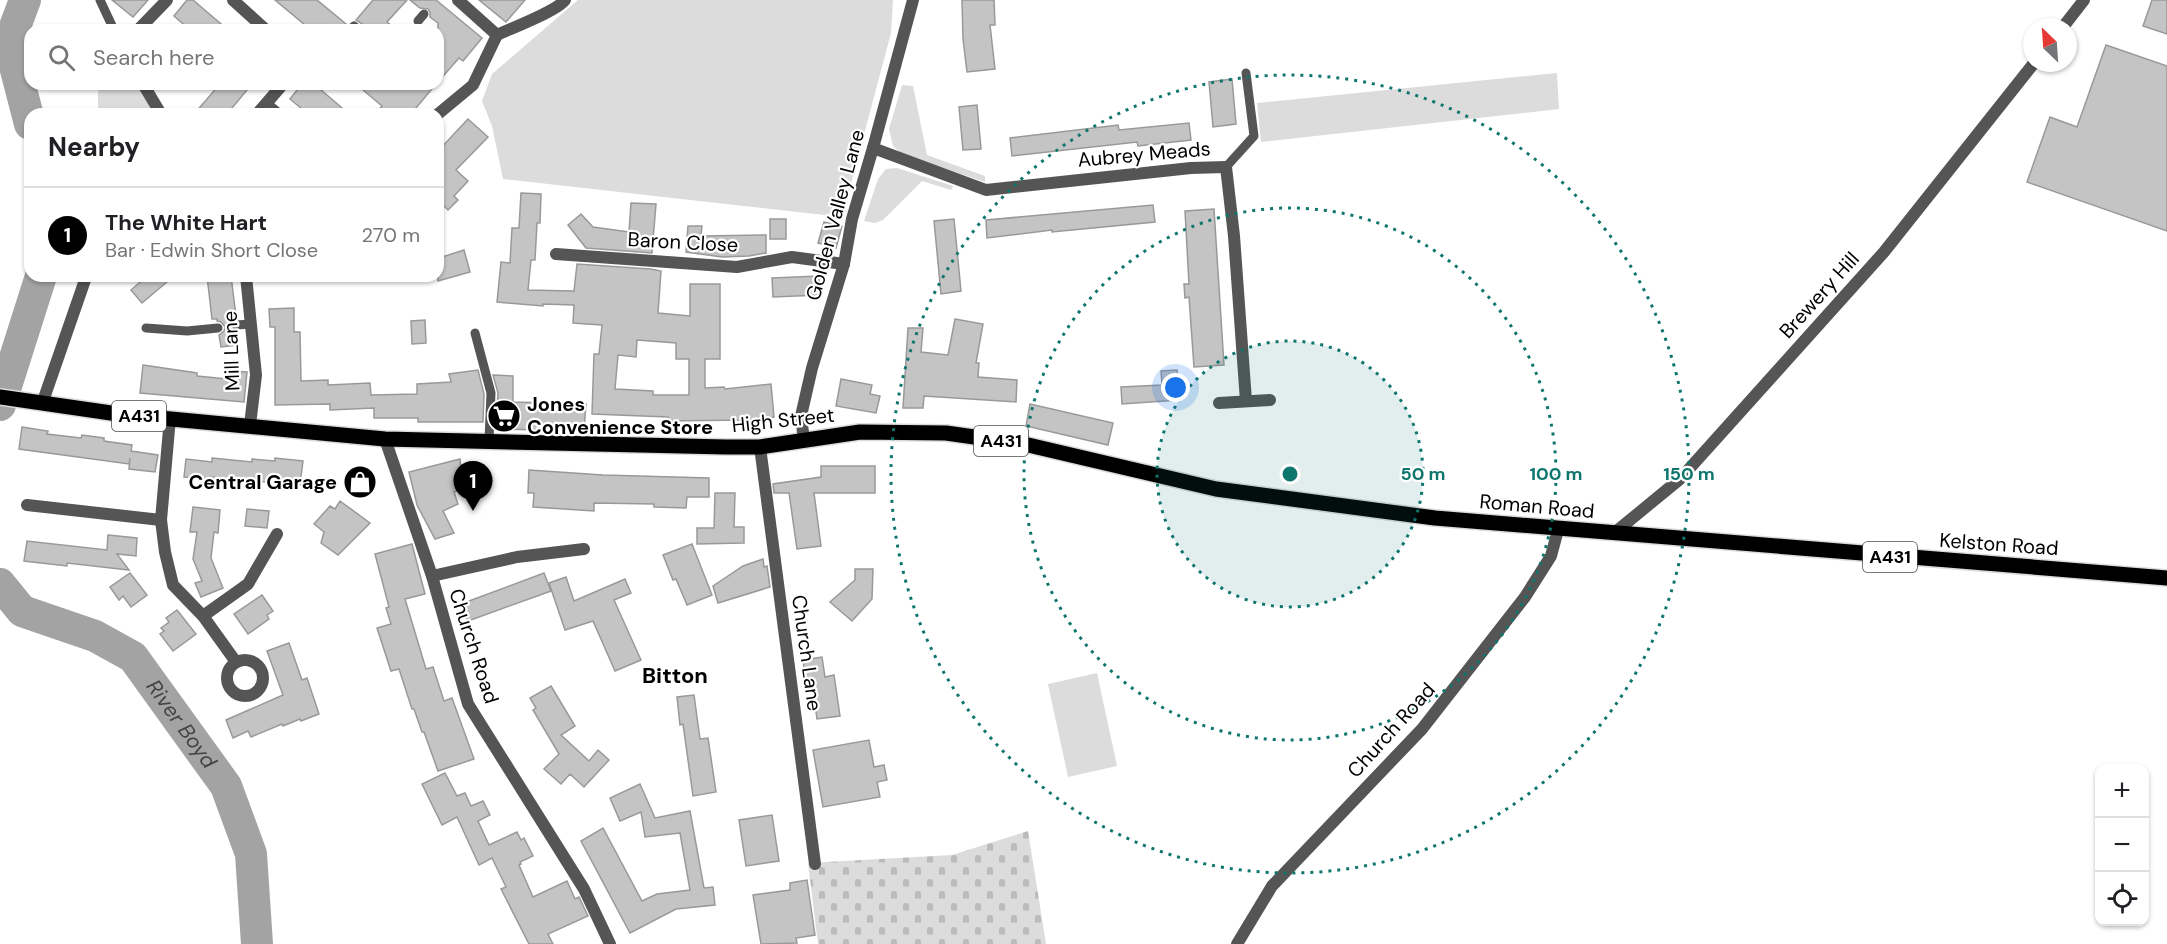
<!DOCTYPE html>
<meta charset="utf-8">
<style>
body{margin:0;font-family:"DM Sans",sans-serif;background:#f2f2f2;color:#202124}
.controls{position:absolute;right:18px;bottom:18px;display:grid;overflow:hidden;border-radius:12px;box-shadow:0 2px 4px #0004}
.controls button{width:54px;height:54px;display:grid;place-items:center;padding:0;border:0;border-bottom:2px solid #e0e0e0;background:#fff;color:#202124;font:30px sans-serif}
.compass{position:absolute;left:2023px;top:18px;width:54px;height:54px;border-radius:50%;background:#fff;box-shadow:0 2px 4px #0004;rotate:335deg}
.you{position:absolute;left:1176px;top:388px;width:21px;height:21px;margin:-15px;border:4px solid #fff;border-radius:50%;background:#1a73e8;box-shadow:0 0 0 9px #1a73e833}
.badge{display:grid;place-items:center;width:39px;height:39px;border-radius:50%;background:#000;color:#fff;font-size:20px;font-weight:700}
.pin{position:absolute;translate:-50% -50px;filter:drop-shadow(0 2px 3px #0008)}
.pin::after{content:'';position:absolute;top:32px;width:21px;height:18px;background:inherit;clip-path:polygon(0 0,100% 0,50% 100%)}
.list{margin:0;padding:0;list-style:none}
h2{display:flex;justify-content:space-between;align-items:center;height:78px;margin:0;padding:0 24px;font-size:26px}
h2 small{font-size:20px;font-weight:400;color:#757577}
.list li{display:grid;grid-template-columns:39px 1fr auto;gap:18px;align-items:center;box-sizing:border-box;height:96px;padding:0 24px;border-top:2px solid #e0e0e0}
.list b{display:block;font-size:22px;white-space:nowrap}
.list p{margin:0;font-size:20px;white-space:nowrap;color:#757577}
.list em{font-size:20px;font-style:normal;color:#757577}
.icon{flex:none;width:33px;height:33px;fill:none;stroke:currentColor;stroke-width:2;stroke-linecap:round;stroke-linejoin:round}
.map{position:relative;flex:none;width:2167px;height:944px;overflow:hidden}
.search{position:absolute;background:#fff;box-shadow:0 2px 4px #0004;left:24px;top:24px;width:420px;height:66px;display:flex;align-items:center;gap:15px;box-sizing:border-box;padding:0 21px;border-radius:18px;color:#757577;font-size:22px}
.panel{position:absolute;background:#fff;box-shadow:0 2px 4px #0004;left:24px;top:108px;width:420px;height:174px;border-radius:18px}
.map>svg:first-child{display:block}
.green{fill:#dcdcdc}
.cemetery{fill:url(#cemetery-stones)}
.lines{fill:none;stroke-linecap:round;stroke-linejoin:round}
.river{stroke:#a3a3a3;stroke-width:32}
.building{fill:#c4c4c4;stroke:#999;stroke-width:1.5;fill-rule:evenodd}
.primary-casing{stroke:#dbdbdb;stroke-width:18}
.lane{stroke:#555;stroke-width:9}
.street{stroke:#555;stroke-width:12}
.primary{stroke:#000;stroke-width:15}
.ring{fill:none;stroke:#0f766e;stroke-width:3;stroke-dasharray:3 6}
.labels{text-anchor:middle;stroke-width:4.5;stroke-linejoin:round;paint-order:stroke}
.shield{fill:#fff;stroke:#4c4c4c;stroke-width:1.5}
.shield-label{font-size:18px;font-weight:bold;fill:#000}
.street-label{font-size:20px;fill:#000;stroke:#fff}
.poi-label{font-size:20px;font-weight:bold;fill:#000;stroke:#fff;text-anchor:start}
.water-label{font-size:21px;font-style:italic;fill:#444;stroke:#fff}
.quarter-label{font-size:22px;font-weight:bold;fill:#000;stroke:#fff}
.centre{fill:#0f766e;stroke:#fff;stroke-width:3}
.ring-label{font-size:18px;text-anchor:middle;font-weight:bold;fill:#0f766e;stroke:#fff;stroke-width:4.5;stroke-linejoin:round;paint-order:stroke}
</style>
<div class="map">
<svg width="2167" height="944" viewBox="0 0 2167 944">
<defs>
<pattern id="cemetery-stones" width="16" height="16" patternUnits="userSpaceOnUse" patternTransform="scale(1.5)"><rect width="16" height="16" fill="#dcdcdc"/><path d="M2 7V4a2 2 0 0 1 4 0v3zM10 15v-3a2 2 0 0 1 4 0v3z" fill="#bbb"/></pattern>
</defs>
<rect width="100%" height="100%" fill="#fff"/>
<g class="green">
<path d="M578,0H893L891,33L842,217L503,179L492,126L482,101L492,74Z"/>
<path d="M1557,73L1559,109L1261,142L1257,103Z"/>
<path d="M98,84H148L167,114H98Z"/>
<path d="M902,85L913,86L927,155L985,176V182L903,155L893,146L889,129Z"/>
<path d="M897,168L953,186L951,190L922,181L883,220L875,223L864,221L878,179L886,169Z"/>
<path d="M1097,673L1117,766L1068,777L1048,684Z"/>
</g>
<path class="cemetery" d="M1028,831L1046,944H818L808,863L952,855Z"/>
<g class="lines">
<g class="river">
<path d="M25,0L9,43L30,124"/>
<path d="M0,405L41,276"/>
<path id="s1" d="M0,584L22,611L95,636L133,657L226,786L251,854L257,944"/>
</g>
</g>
<g class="building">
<path d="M112,0H148L133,17Z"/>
<path d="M187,0H193L228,30H190L174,16Z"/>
<path d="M275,0H317L346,24L343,30H311Z"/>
<path d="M373,0H407L387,22L397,30H366L364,25L356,20Z"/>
<path d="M410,0H436L482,38L463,61L459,58L438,82V23L430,17V12L428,9L420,8Z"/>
<path d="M479,0H525L506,22Z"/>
<path d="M962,0H994L995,25H990L995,69L967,72L963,39Z"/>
<path d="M2152,0H2167V34L2143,26Z"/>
<path d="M2106,45L2167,66V231L2027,182L2050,117L2077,127Z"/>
<path d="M1232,79L1236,124L1213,127L1209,82Z"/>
<path d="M220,84H252L227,114H194Z"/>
<path d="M302,84H314L349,114H308L290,99Z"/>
<path d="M356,84H436L411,114H375L382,106Z"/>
<path d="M977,105L981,149L963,150L959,107Z"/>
<path d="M468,119L488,137L456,170L468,181L454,196L458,200L448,210L444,206L438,213V151Z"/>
<path d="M1189,123L1191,140L1138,146L1137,142L1012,156L1010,138L1118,125L1119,130Z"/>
<path d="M521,193L541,194L540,223H537L535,260H531L528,290L574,291L577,264L651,269L661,271L658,313L690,316V284H720V359H705V388L724,387L725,389L771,384L774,417L745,420L668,421V417L592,414L594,354H599L602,325L573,323L574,305L543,304V306L497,302L501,262L510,263L512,228H519ZM637,340L676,343V359H689V395H653V391L615,389L618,355L636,357Z"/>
<path d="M631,203L656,204L652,253L586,248L568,225L581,214L593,227L629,232Z"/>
<path d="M1153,205L1155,222L1052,232V230L987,238L986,220Z"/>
<path d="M1214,209L1224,365L1194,367L1189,297L1185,298L1184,284H1189L1185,211Z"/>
<rect x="770" y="219" width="16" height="20"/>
<path d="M954,219L961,291L941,294L934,221Z"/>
<path d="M824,222L842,226L836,248L818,243Z"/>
<path d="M688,226H702L701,236L766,235V253L749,256L722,257L686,252Z"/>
<path d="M464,250L470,272L438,281V267L442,266L439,258Z"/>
<path d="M147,276H174L142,303L131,290Z"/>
<path d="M207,276H231L236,316L230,322L229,326L233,331L236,332L238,345L221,347L219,335L224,331L225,327L221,322L217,321V319H212Z"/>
<path d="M819,276L820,295L773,297L772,278Z"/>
<path d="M294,308V332H300L301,381L328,380V385L370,383L371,395L417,394V384L451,382L449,374L478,370L484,394L483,422H418V418H374V408L330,410V404L275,405V327H270L269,309Z"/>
<path d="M955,319L983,324L976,363H979L978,377L1017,380L1016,402L924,396L923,408H903L908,328H923L921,352L948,355Z"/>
<path d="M425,320L426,343L412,344L411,321Z"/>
<path d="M143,365L197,373V376L227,379L230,371L247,372L244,402L140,393Z"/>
<path d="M1177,370L1179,400L1122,404L1121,387L1162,385L1161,371Z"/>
<path d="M493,375L513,376V402L586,404L584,431L496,429L498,393Z"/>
<path d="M841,379L872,385L870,394L880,396L876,413L836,406Z"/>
<path d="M1030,404L1113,423L1108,445L1026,426Z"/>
<path d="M22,427L48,431L47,434L81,438L82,435L104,438V441L132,445L131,451L158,455L155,472L129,469L130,458L129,464L19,449Z"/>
<path d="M212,458L252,462V459L275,461V458L303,461L300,485L210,477V479L184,477L186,459L212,462Z"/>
<path d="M460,459L463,489L454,492L458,504L443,511L454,533L435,539L417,505L409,472Z"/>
<path d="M821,466H875V493H814L821,546L797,549L789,493H774L773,484L821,477Z"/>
<path d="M529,470L603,475L709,478V497H687L686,508L654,507V504L594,503V511L533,507L534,493H528Z"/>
<path d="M715,493H735L734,527H744V543L697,544V528H714Z"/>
<path d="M340,501L370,523L338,555L321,543L324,532L314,524L330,506L335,509Z"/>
<path d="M193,507L220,510L218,533L214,532L211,558L223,588L201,597L195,583L202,581L193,559L197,532H190Z"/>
<path d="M247,509L269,511L267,528L245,526Z"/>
<path d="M108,535L137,538L136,556L117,554L129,570L67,563V566L24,561L27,541L107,550Z"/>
<path d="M412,544L425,594L405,599L426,669L433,667L444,701L452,698L474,759L438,771L424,732H422L414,709H412L399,669L391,671L377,628L391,624L386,608L389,607L375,554Z"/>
<path d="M692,544L712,595L687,605L676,579L673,580L663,555Z"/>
<path d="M763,559L764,567L767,566L770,587L718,603L713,586L743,566Z"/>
<path d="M855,569H873L872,599L852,621L830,602L855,580Z"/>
<path d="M130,573L147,595L131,607L123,596L119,600L110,587Z"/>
<path d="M544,573L551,591L468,621L461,604Z"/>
<path d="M566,577L574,601L625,579L631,593L614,600L641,660L615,671L593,621L565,630L549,583Z"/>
<path d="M262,595L273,611L267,615L269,619L248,634L234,614Z"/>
<path d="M177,610L196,634L173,651L160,634L164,631L161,628L169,622L166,618Z"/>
<path d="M289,643L302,680L307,678L319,714L301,721L300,719L283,726L282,724L251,737L248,731L233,738L226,720L283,695L267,651Z"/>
<path d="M822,657L825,677L834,675L840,716L817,719L813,690L807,691L803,660Z"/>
<path d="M551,686L575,726L561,735L589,761L598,750L609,760L584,787L570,774L561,784L544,769L559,754L533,710L536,708L530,698Z"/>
<path d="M694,695L700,739L708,738L716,792L693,796L683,724L680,725L677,697Z"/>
<path d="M869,740L874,767L884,765L887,780L877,782L880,797L823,807L813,750Z"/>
<path d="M445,773L457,796L465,793L471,806L483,801L490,815L478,821L489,845L517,832L521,840L524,838L533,856L520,862L521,864L519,865L533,897L567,881L575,899L579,897L588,916L548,934L553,944H529L501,889L506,887L492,858L479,865L457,817L442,825L422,784Z"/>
<path d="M640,784L655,818L690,811L704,888L713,887L715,905L676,909L630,933L581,841L603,828L642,901L657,894L690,890L680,833L645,837L641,812L620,821L610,798Z"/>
<path d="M772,815L779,861L746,866L739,820Z"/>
<path d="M807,880L815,935L796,938L797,943L761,944L753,895L790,890V883Z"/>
</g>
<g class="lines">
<defs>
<path id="primary" d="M0,397L118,414L385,439L726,447H760L860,432L946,433L1024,444L1216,489L1435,518L2167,578"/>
</defs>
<use href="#primary" class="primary-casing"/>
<g class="lane">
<path d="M100,0L114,30"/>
<path d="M418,21L424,14"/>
<path d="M350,30L354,26L359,30"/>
<path d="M1226,167L1254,136L1246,73"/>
<path d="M236,325L251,324"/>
<path d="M146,328L187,331L218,328"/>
<path d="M475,333L491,393L489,440"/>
</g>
<g class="street">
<path d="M233,0L266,30"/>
<path d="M458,0L497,35"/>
<path d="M2063,27L2084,0"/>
<path d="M138,30L167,0"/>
<path d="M497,35C512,28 557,11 565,0"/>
<path d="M143,84L161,114"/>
<path d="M266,104L278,114"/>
<path d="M257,114L283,84"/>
<path d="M438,114L473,85L497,35"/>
<path d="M873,148L986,190L1191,168L1226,167L1234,236L1246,401"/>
<path d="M556,254L737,267L792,257L844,264"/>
<path d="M246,276L256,375L250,425"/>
<path d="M1219,403L1270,400"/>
<path d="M42,404L85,280L88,276"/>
<path d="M170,418L161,520L165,552L173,585L203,616L236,662"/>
<path d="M385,439L432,576L468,704L584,889L610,944"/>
<path d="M804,441L801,416L812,368L844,264L852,219L873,148L913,0"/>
<path d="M760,447L815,864"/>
<path d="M27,505L161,520"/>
<path d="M1613,534L1680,479L1884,252L2034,63"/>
<path d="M432,576L517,557L584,549"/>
<path d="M203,616L248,584L277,534"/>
<circle cx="245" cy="678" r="18"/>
<path d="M1237,944L1272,886L1422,729L1525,597L1551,556L1558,530"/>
</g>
<use href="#primary" class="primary"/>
</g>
<circle cx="1290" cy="474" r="133" fill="#0f766e" fill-opacity=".12"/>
<g class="ring">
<circle cx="1290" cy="474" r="133"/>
<circle cx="1290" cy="474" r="266"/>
<circle cx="1290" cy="474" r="399"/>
</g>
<defs>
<symbol id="supermarket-disc" viewBox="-11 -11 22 22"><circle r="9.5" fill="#000" stroke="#fff"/><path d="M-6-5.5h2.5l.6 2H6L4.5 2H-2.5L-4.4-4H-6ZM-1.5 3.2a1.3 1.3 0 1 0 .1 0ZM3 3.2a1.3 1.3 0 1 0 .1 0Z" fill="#fff"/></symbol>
<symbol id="shop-disc" viewBox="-11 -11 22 22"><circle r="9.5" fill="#000" stroke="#fff"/><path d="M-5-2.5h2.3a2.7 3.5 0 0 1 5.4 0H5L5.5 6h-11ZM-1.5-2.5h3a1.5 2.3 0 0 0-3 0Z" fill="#fff"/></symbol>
</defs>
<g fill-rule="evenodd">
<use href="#supermarket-disc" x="485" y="397" width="38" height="38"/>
<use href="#shop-disc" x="341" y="463" width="38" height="38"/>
</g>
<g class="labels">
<g class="shield">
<rect x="112" y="401" width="54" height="30" rx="4.5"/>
<rect x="974" y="426" width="54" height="30" rx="4.5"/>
<rect x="1863" y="542" width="54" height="30" rx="4.5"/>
</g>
<g class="shield-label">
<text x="139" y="422">A431</text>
<text x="1001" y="447">A431</text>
<text x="1890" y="563">A431</text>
</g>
<g class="street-label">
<text transform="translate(1144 154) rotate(-5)" y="7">Aubrey Meads</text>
<text transform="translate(835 215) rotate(-75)" y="7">Golden Valley Lane</text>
<text transform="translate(683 242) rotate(3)" y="7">Baron Close</text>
<text transform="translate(1819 295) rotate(-48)" y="7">Brewery Hill</text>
<text transform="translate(231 351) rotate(-92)" y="7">Mill Lane</text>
<text transform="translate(783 420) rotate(-6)" y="7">High Street</text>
<text transform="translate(1537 506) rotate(5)" y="7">Roman Road</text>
<text transform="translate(1999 544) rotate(4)" y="7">Kelston Road</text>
<text transform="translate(474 646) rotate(72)" y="7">Church Road</text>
<text transform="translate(807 653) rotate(82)" y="7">Church Lane</text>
<text transform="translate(1391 730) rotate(-48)" y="7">Church Road</text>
</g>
<g class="poi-label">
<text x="527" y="411">Jones<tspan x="527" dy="23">Convenience Store</tspan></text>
<text x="337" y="489" text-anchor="end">Central Garage</text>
</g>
<g class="water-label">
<text dy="7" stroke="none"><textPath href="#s1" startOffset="238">River Boyd</textPath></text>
</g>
<g class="quarter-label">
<text x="675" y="683">Bitton</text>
</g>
</g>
<circle cx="1290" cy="474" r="9" class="centre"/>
<g class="ring-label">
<text x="1423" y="480">50 m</text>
<text x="1556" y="480">100 m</text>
<text x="1689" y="480">150 m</text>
</g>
</svg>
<div class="controls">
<button>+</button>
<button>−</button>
<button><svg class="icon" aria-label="locate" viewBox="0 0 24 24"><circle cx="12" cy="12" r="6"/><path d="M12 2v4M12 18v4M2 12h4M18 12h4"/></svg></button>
</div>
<svg class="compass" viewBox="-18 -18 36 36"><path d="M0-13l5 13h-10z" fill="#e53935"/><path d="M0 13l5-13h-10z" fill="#757577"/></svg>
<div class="you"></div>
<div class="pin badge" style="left:473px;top:511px">1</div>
<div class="search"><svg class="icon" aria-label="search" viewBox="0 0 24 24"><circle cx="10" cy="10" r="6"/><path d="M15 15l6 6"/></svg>Search here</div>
<section class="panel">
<h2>Nearby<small></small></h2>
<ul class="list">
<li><span class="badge">1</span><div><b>The White Hart</b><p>Bar · Edwin Short Close</p></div><em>270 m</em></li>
</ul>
</section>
</div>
